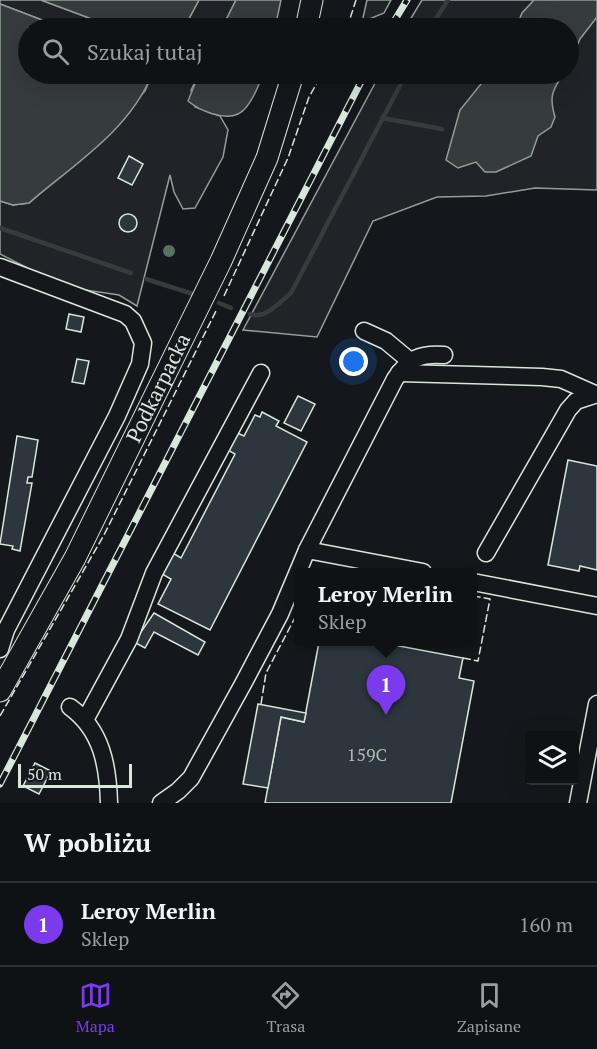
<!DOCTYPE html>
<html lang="pl">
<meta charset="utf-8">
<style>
body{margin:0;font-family:"PT Serif",serif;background:#181b1e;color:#f1f3f6}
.controls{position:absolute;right:18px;bottom:18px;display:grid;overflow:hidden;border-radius:6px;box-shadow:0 6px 24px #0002}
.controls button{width:54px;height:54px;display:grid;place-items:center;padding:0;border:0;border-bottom:2px solid #2f3234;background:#0f1215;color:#f1f3f6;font:30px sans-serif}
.scale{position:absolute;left:18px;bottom:15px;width:114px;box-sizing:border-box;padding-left:6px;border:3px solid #d8e6dc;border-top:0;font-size:16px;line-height:21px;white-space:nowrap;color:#d8e6dc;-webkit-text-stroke:4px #14181c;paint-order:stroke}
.you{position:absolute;left:354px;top:362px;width:21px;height:21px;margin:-15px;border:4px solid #fff;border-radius:50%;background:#1a73e8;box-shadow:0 0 0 9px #1a73e833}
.badge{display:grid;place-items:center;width:39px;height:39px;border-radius:50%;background:#7c3aed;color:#fff;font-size:20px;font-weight:700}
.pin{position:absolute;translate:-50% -50px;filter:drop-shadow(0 2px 3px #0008)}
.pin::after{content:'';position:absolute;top:32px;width:21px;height:18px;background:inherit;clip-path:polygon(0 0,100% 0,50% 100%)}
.popup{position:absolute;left:294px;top:568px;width:183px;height:78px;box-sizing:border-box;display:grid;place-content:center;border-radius:6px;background:#0f1215;filter:drop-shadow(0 2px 4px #0005);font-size:20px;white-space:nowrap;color:#9b9ea0}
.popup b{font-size:22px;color:#f1f3f6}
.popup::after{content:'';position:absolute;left:50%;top:100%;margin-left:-12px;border:12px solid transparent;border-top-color:#0f1215}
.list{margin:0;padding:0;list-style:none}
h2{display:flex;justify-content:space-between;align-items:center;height:78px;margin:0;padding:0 24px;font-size:26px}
h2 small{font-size:20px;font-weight:400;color:#9b9ea0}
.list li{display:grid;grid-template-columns:39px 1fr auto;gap:18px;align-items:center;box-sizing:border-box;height:84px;padding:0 24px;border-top:2px solid #2f3234}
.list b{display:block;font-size:22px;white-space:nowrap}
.list p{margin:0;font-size:20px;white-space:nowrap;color:#9b9ea0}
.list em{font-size:20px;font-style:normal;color:#9b9ea0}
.icon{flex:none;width:33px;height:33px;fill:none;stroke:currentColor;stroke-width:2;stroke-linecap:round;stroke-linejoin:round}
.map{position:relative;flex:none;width:597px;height:803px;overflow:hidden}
.search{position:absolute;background:#0f1215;box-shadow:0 6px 24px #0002;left:18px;right:18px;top:18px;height:66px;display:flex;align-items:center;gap:15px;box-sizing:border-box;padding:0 21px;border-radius:33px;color:#9b9ea0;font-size:22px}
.sheet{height:162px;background:#0f1215}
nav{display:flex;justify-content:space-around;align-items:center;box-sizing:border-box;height:84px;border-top:2px solid #2f3234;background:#0f1215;font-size:16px;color:#9b9ea0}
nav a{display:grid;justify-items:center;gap:3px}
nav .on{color:#7c3aed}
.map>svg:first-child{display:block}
.green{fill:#202428;stroke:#939e99;stroke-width:1.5}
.water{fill:#363b3e;stroke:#939e99;stroke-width:1.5}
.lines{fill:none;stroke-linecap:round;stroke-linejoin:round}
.stream{stroke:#363b3e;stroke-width:4.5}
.building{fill:#2c363c;stroke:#d8e6dc;stroke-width:1.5}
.minor-casing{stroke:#d8e6dc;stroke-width:19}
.major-casing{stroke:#d8e6dc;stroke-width:23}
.minor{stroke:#14181c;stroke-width:16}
.major{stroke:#14181c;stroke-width:21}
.rail-casing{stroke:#d8e6dc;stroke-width:7}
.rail{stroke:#14181c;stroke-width:4.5;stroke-dasharray:14;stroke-linecap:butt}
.fence{stroke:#d8e6dc;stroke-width:1.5;stroke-dasharray:8 3;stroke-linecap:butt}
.tree{fill:#55745f}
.labels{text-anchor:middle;stroke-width:4.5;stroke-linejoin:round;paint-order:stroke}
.number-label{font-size:18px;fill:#adbab4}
.street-label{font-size:21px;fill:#d8e6dc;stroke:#14181c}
</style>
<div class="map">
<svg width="597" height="803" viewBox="0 0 597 803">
<rect width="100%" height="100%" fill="#14181c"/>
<g class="green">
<path d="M0,0H41L116,28H63L0,4Z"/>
<path d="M199,0H236L222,28H184Z"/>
<path d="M367,0H391L384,13L362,22Z"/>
<path d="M422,0H597V190L535,188L486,196L437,197L373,221L317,337L243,330L380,74H568V28H405Z"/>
<path d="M152,74H199L191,90L195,107L220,116L228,130L223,157L195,208L183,209L174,192L170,175L137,306L119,295L65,287L0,254V201L13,205L29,203L83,156L145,91Z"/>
</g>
<g class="water">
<path d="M41,0H199L184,28H116Z"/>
<path d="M236,0H281L275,28H222Z"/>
<path d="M534,0H597V17L580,39L569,64L568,28H516L522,13Z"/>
<path d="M0,4L63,28H28V74H152C130,130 73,165 29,203L13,205L0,201Z"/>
<path d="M199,74H263C259,85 250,109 238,114C223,121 199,110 188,101Z"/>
<path d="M489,74H563C552,91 549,97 555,117L551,127L538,136L531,156L496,172H485L476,162L458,168L446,160L460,110Z"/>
</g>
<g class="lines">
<g class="stream">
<path d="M430,28L448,0"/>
<path d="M382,118L442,129"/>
<path d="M0,228L131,273"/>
<path d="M146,279L193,294"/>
<path d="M219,303L231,308"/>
<path d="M250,314C265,320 280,302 291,293L406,74"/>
</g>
</g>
<g class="building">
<path d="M129,156L143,164L132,185L118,178Z"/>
<circle cx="128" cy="223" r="9"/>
<path d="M69,314L84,317L81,332L66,329Z"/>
<path d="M77,359L89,361L84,384L72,382Z"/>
<path d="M298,396L315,404L301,431L284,423Z"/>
<path d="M262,412L279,421L276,426L307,442L210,630L158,604L171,579L162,574L173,553L181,558L235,454L226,449L235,432L244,436L255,415L260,417Z"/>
<path d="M17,436L38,440L32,477H28L27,483H32L20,551L12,549L13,546L0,544Z"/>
<path d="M568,460L597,466V570L580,566L579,571L548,565Z"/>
<path d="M154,613L205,642L198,655L154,632L145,648L134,642Z"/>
<path d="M319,642H378L463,658L459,678L474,681L451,803H265L281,717L304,722Z"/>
<path d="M258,704L306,713L304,722L281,717L268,788L243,784Z"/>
<path d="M35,763L51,771L39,794L23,786Z"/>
</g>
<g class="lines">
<defs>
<g id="minor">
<path d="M0,267L125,314L133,321L143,343L140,364L117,416L6,630L0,649"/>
<path d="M364,331L386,341L410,361"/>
<path d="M399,373L542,377L561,379L595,394"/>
<path d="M307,550L423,572"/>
<path d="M486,553L568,410L576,401L597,394"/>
<path d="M473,582L597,606"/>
<path d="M70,707C102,730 108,766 109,803"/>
<path d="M85,720L129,639L154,573L261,373"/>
<path d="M161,803L178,791L191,778L243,684L280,614L307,550L395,379C408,359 420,353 444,355"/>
<path d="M578,803L597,704"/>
</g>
<g id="major">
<path d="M306,28L312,0"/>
<path id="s1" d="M0,691L75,558L221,261L267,158L293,74"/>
</g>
</defs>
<use href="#minor" class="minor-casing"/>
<use href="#major" class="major-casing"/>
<use href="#minor" class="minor"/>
<use href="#major" class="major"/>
<defs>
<g id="rail">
<path d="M390,28L407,0"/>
<path d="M0,784L365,74"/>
</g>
</defs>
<use href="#rail" class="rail-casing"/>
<use href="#rail" class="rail"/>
<g class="fence">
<path d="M347,28L356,0"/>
<path d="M224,296L288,158L309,97L322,74"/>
<path d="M463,658L478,661L490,599L473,596"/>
<path d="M261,704L266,673L299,610"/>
<path d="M0,716L104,535L216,311"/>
</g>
</g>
<circle class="tree" cx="169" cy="251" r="6"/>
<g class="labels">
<g class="number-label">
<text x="367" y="761">159C</text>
</g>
<g class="street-label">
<text dy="7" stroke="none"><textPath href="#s1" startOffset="342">Podkarpacka</textPath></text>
</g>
</g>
</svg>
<div class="controls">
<button><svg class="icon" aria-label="layers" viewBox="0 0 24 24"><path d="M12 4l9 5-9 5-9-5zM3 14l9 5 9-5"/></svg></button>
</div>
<div class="scale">50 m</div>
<div class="you"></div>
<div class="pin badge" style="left:386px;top:715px">1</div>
<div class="popup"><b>Leroy Merlin</b>Sklep</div>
<div class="search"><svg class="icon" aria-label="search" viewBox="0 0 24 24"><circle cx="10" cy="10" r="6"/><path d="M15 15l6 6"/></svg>Szukaj tutaj</div>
</div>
<section class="sheet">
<h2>W pobliżu<small></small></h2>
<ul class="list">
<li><span class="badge">1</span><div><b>Leroy Merlin</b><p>Sklep</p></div><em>160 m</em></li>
</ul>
</section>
<nav>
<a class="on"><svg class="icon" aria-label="map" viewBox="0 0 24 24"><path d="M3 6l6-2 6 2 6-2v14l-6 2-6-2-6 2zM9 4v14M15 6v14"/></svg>Mapa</a>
<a><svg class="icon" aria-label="directions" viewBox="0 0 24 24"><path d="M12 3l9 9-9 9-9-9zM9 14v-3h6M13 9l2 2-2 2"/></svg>Trasa</a>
<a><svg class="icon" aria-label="saved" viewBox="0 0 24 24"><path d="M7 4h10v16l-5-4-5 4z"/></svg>Zapisane</a>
</nav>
